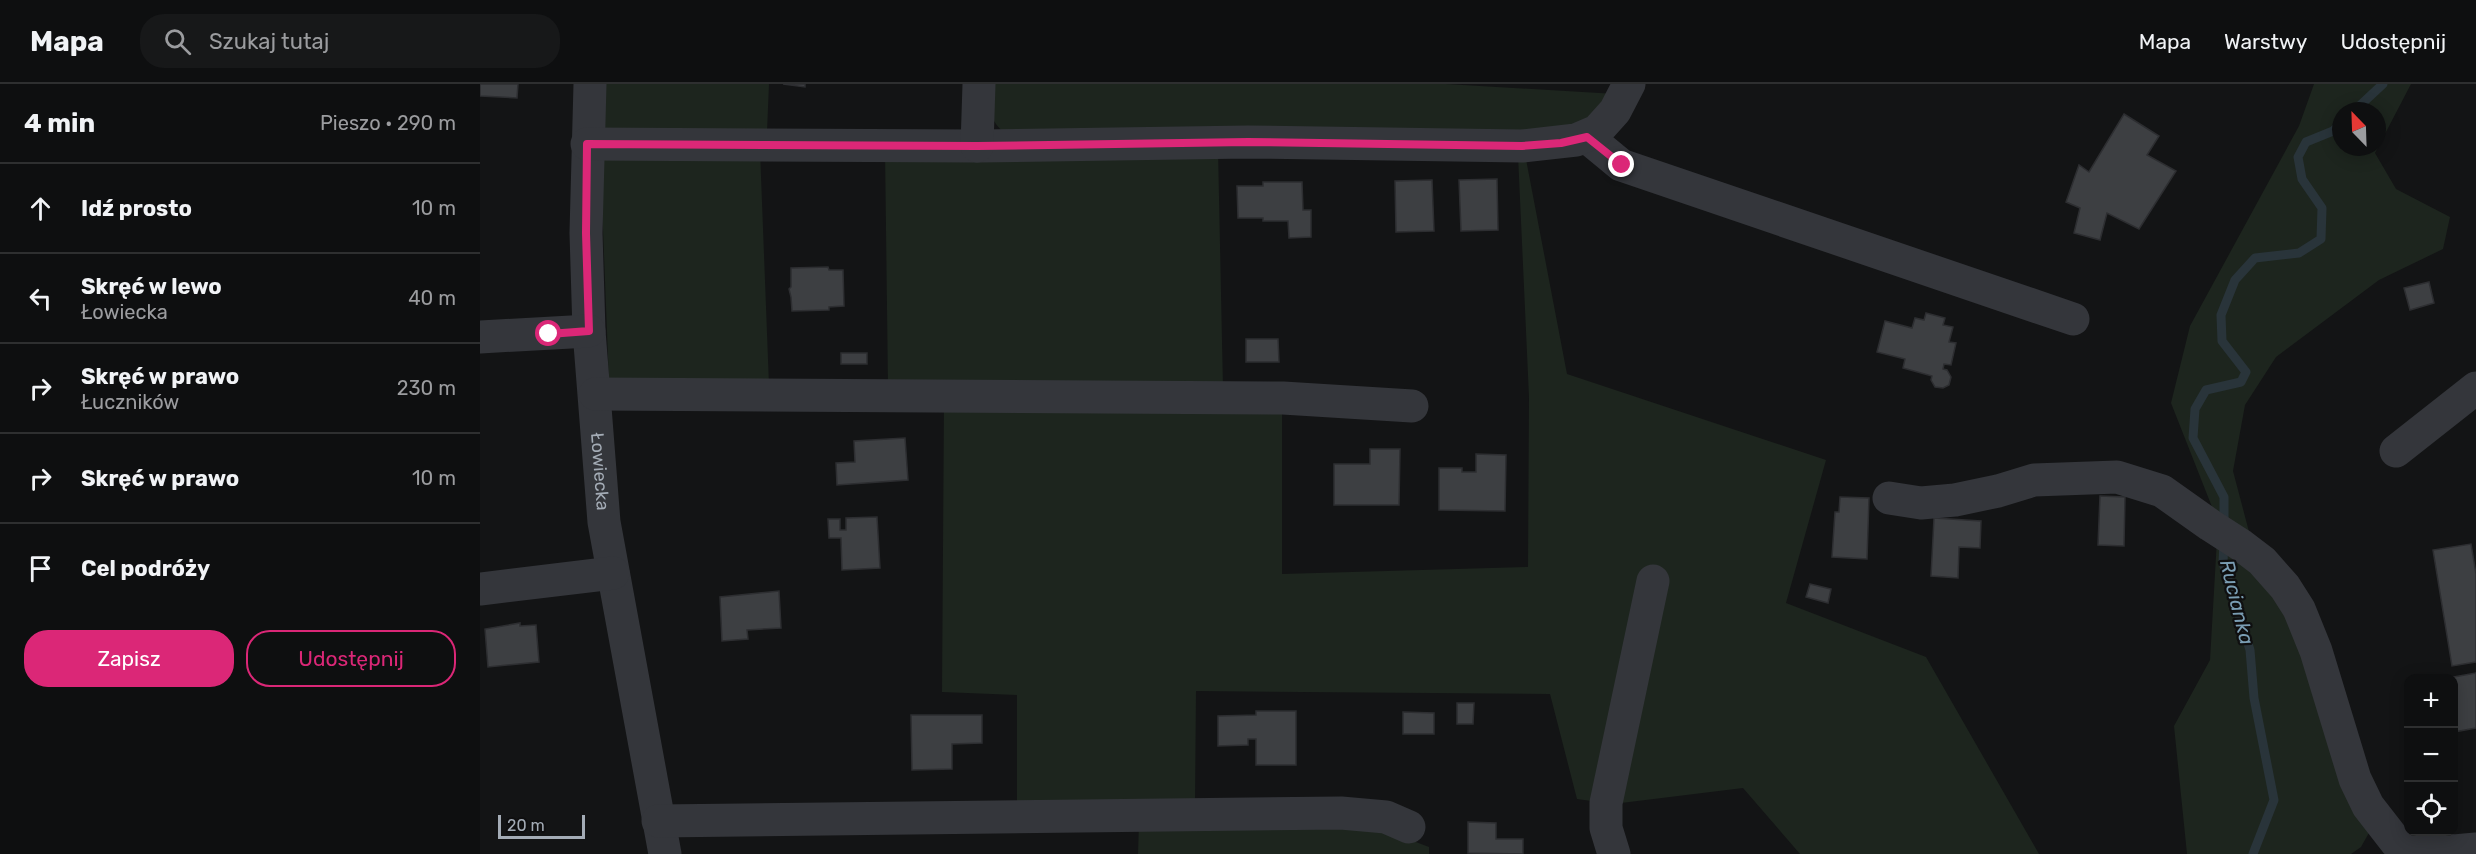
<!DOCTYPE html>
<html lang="pl">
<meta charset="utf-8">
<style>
body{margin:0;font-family:Rubik,sans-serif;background:#171819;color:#f1f3f6}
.controls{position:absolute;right:18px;bottom:18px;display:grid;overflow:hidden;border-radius:12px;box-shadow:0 3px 15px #0003}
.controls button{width:54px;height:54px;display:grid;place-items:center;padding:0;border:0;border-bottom:2px solid #2e2f30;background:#0e0f10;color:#f1f3f6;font:30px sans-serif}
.compass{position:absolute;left:1852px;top:18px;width:54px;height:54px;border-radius:50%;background:#0e0f10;box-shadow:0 3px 15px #0003;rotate:337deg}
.scale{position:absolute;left:18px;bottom:15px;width:87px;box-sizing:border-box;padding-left:6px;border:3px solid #a4acb6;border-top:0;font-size:16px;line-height:21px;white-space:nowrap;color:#a4acb6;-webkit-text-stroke:4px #0f0f10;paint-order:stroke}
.stop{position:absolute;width:18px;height:18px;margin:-14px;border:4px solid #db2777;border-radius:50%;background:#fff}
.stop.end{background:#db2777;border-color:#fff;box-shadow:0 2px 6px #0008}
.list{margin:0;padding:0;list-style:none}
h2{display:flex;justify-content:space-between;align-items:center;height:78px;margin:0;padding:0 24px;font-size:26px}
h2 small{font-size:20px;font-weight:400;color:#9b9c9f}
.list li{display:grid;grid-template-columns:39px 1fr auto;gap:18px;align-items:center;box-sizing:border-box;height:90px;padding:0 24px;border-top:2px solid #2e2f30}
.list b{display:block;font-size:22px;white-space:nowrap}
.list p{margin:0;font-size:20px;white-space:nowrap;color:#9b9c9f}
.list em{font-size:20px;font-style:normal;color:#9b9c9f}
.actions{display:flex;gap:12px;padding:18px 24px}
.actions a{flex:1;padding:14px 0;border:2px solid #db2777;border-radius:24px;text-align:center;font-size:21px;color:#db2777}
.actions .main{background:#db2777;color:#fff}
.icon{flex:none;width:33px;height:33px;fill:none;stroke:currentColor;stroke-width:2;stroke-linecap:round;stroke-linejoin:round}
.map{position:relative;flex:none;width:1996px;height:770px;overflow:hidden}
header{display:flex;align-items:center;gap:36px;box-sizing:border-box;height:84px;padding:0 30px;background:#0e0f10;border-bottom:2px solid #2e2f30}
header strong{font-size:28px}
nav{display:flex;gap:33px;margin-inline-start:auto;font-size:21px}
.search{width:420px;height:54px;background:#171819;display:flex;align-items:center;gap:15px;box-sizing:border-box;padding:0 21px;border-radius:24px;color:#9b9c9f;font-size:22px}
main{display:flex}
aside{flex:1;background:#0e0f10}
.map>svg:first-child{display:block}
.green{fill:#1d251e;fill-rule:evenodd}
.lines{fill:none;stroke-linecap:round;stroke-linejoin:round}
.stream{stroke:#29343a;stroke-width:9}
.building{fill:#3d3f42;stroke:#2d2e31;stroke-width:1.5}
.minor{stroke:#34363b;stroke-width:33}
.route{stroke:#db2777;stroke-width:8}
.labels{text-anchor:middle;stroke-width:4.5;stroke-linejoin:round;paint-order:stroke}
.street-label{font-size:18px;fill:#a4acb6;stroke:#0f0f10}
.water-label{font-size:20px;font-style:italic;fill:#7a9db3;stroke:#0f0f10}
</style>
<header>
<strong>Mapa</strong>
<div class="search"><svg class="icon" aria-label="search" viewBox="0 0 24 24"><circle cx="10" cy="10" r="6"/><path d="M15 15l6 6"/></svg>Szukaj tutaj</div>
<nav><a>Mapa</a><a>Warstwy</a><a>Udostępnij</a></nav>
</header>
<main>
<aside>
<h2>4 min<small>Pieszo · 290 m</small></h2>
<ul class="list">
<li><svg class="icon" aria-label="ahead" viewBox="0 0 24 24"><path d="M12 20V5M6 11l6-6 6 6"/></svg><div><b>Idź prosto</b></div><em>10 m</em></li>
<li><svg class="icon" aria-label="left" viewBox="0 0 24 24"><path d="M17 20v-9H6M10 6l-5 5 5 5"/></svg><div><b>Skręć w lewo</b><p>Łowiecka</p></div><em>40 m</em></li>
<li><svg class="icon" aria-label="right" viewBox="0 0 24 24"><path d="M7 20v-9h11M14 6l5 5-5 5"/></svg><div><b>Skręć w prawo</b><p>Łuczników</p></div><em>230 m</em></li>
<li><svg class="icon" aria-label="right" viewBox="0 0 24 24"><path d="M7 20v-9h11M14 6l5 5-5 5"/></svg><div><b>Skręć w prawo</b></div><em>10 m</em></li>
<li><svg class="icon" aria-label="arrive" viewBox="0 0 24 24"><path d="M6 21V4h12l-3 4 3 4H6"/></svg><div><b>Cel podróży</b></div></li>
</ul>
<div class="actions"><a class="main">Zapisz</a><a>Udostępnij</a></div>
</aside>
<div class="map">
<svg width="1996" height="770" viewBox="0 0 1996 770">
<rect width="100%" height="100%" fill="#131415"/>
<g class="green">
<path d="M120,0H289L287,48L127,49L117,42Z"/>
<path d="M509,0H966L1136,10L1103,49L527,51C507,35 510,24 509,0Z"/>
<path d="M1834,0H1931L1895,69L1916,105L1970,133L1963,165L1899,196L1796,273L1765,321L1753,387L1772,459L1736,433L1691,319L1710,242L1819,42ZM1861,27H1897V63H1861Z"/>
<path d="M738,65L743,304L408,302L405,66Z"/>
<path d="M280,66L289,301L129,299L120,68Z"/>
<path d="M1045,70L1087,290L1346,376L1306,519L1446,573L1559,770H1320L1263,704L1133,720L1097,715L1070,610L716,607L715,720L537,723V611L462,608L464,317L802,321V490L1048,483L1049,313L1038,71Z"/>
<path d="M1737,455L1800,507L1890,747L1881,763L1871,770H1707L1694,642L1730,576Z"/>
<path d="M659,738L894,742L949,763V770H658Z"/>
</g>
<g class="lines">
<g class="stream">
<path d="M1874,27L1903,0"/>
<path d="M1744,441V413L1713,354L1715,325L1726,306L1761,298L1766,288L1742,257L1741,231L1755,196L1775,174L1819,169L1841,155L1842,124L1822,95L1818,73L1826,58L1853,47L1861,39"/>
<path d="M1744,458L1743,479L1770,566L1774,614L1794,716L1773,770"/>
</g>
</g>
<g class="building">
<path d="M0,0H38L37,14L0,12Z"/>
<path d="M303,0H325V3Z"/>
<path d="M1644,30L1679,52L1667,71L1696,87L1659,145L1627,129L1620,156L1594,149L1600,124L1586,118L1599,81L1609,88Z"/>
<path d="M1017,95L1018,146L981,147L979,96Z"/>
<path d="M952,96L954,147L916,148L915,97Z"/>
<path d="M783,98H822L823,126H831V153L809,154L808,137H783V134H758L757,102H783Z"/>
<path d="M348,183L349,186H363L364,222L349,223V226L312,227L311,213L309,205L311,203V184Z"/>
<path d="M1949,198L1954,219L1930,226L1924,204Z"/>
<path d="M1446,229L1465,234L1463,241L1473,243L1469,258L1476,259L1471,281L1464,280L1463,285L1467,286L1471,293L1469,301L1463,304L1455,303L1451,296L1452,292L1423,284L1425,275L1397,268L1405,237L1432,244L1435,234L1444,236Z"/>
<path d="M766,255H798L799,278H766Z"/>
<rect x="361" y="269" width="26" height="11"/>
<path d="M425,354L428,396L357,401L356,379L375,378L374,357Z"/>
<path d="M890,365H920L919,421H854V380H890Z"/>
<path d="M996,370L1026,371L1025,427L959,426V384H982V388H996Z"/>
<path d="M1620,412L1645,413L1644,462L1618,461Z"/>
<path d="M1360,413L1389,414L1387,475L1352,473L1355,428H1359Z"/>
<path d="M397,433L400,484L362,486L361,454H349L348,435H360V446H366V434Z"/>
<path d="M1454,434L1501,437L1500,464L1479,463L1478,494L1451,492Z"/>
<path d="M1991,460L1996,490V578L1972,582L1953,466Z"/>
<path d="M1330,500L1351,505L1348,519L1326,513Z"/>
<path d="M299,507L301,544L267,546L268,555L242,557L240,513Z"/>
<path d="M40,539V542L56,541L59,578L8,583L5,545Z"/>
<path d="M1996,589V644L1974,648V594H1968Z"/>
<path d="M977,619H994L993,640H977Z"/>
<path d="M776,627H816V681H776V655H768V661L738,662V632L776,631Z"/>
<path d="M923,628L954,629V650H923Z"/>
<path d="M431,631H502V659L472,660V685L432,686Z"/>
<path d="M988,738L1016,739V755H1043V770L988,769Z"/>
</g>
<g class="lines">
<g class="minor">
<path id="s1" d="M110,0L106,149L109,247L124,438L185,770"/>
<path d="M1107,53L1141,81L1593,235"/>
<path d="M107,60L497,62L768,58L1042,62L1096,56L1117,47L1135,27L1149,0"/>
<path d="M497,62L499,0"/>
<path d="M0,253L109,247"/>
<path d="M115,310L803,314L932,322"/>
<path d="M1916,367L1996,304"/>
<path d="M1409,414L1441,419L1475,416L1518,407L1554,396L1637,393L1682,407L1730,441L1761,461L1782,477L1805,503L1819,525L1836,567L1875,695L1888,722L1916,758L1974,767L1996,765"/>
<path d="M0,505L133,489"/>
<path d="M178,737L861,729L906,733L929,743"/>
<path d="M1134,770L1126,744V719L1173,497"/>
</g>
</g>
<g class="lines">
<path class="route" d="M69,250L109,247L106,149L107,60L497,62L768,58L1042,62L1081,59L1107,53L1142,81"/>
</g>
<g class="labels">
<g class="street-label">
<text dy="6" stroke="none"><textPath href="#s1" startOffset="388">Łowiecka</textPath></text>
</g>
<g class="water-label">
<text transform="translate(1757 518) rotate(76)" y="7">Rucianka</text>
</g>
</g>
</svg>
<div class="controls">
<button>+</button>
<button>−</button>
<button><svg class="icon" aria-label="locate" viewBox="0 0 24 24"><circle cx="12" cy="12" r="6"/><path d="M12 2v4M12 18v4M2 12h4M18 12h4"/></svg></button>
</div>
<svg class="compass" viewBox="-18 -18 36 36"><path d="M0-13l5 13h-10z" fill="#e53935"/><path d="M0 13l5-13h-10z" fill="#9b9c9f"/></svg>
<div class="scale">20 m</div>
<div class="stop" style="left:69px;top:250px"></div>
<div class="stop end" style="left:1142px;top:81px"></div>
</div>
</main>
